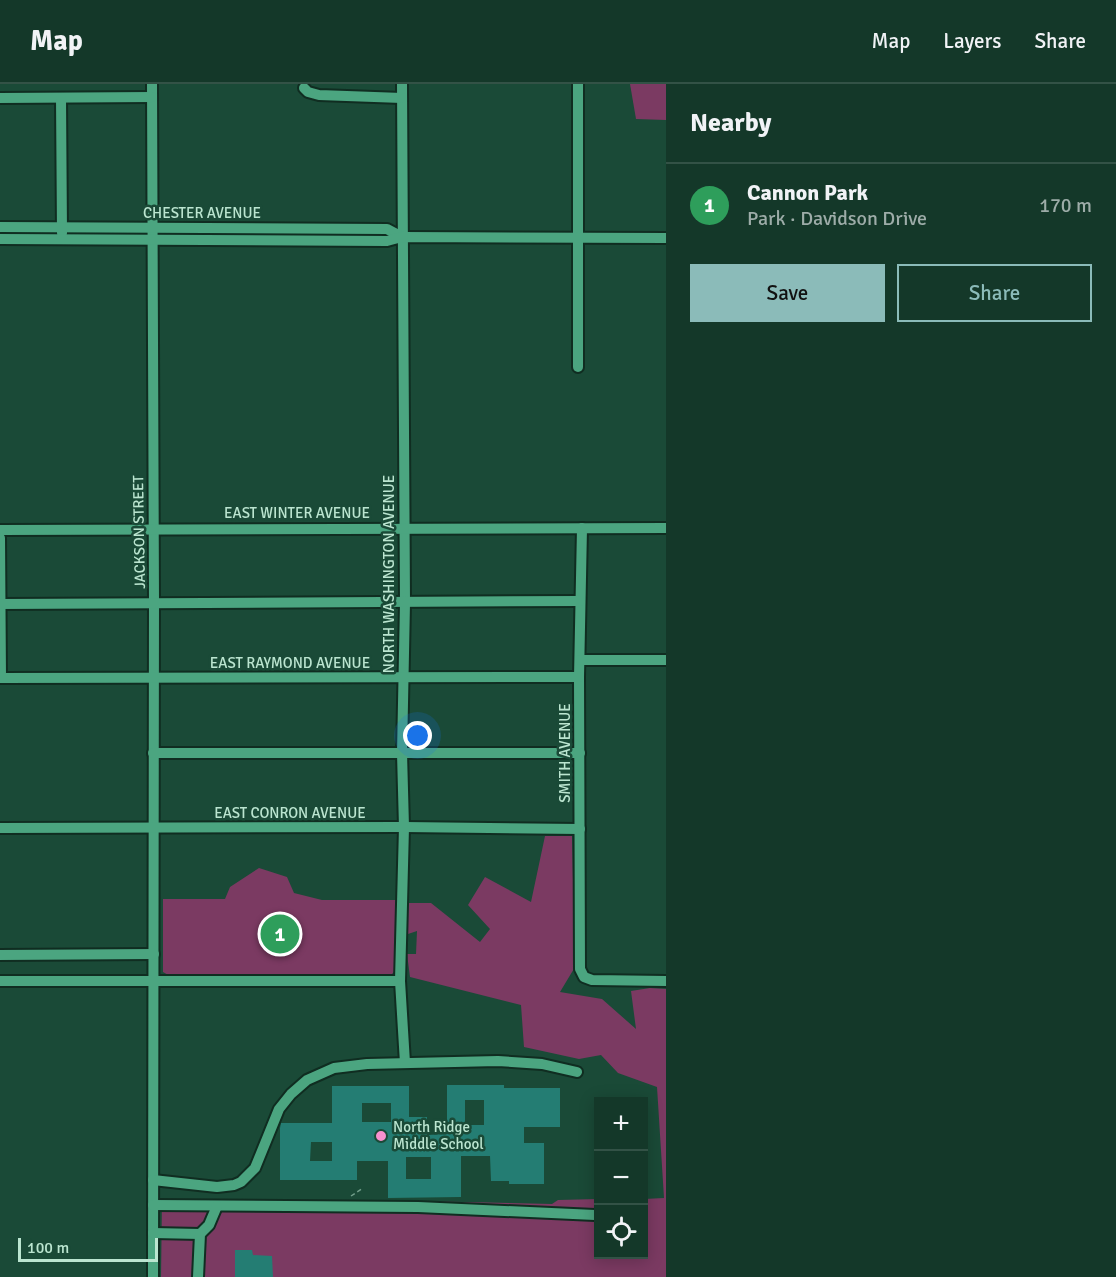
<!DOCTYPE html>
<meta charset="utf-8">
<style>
body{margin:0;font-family:Signika,sans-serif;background:#1d3f31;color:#f1f3f6}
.controls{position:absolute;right:18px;bottom:18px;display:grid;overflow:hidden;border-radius:0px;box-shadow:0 3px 15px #0003}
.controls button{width:54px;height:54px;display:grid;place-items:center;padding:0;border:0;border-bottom:2px solid #335246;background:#143829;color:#f1f3f6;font:30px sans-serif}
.scale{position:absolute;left:18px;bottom:15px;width:140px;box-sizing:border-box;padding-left:6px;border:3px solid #bbe5d0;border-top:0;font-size:16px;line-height:21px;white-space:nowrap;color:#bbe5d0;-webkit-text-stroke:4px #1a4a37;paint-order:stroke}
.you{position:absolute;left:418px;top:652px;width:21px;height:21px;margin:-15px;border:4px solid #fff;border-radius:50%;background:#1a73e8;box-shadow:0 0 0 9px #1a73e833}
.badge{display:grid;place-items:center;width:39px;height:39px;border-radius:50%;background:#8bbbb9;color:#fff;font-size:20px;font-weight:700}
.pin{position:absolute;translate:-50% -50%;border:3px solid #fff;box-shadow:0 2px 6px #0006}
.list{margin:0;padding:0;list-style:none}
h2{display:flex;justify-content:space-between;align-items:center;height:78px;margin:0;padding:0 24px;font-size:26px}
h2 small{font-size:20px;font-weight:400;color:#9daca8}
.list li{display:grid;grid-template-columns:39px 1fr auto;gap:18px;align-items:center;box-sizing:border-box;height:84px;padding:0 24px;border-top:2px solid #335246}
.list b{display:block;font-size:22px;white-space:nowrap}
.list p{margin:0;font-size:20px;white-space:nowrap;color:#9daca8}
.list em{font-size:20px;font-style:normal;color:#9daca8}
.actions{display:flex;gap:12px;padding:18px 24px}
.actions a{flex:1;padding:14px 0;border:2px solid #8bbbb9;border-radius:0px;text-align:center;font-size:21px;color:#8bbbb9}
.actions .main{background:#8bbbb9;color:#111}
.icon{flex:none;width:33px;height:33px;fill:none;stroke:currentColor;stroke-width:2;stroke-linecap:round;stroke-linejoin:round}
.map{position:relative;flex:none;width:666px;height:1193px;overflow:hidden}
header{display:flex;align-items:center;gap:36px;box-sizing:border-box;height:84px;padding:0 30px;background:#143829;border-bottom:2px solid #335246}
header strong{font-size:28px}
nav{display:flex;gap:33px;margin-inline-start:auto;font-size:21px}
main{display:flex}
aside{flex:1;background:#143829}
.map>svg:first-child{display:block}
.green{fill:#7b3a62}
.building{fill:#247d73;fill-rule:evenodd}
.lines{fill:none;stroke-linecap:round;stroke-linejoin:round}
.minor-casing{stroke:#102d21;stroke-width:14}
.path{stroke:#729f8b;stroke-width:1.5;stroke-dasharray:4.5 3;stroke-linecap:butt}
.minor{stroke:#4ba580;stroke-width:10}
.poi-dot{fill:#f790ce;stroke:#1a4a37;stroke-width:2}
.labels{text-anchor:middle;stroke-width:5;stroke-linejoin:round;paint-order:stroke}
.street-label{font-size:15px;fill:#bbe5d0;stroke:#1a4a37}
.poi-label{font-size:15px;fill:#bbe5d0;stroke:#1a4a37;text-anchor:start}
</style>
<header>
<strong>Map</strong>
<nav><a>Map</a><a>Layers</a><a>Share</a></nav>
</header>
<main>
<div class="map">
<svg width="666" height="1193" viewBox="0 0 666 1193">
<rect width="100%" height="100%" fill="#1a4a37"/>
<g class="green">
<path d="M630,0H666V36L636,35Z"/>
<path d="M545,752H572L575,883L560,908L602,915L636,945L631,907L650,904L666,905V1193H161L162,1116H369L552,1120L558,1116L598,1115V1170H644V1115L664,1114L657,1003L618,989L601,971L579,975L524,963L521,921L410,893L407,870H416L417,847L408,850V819H431L480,858L490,845L468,821L485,793L531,818Z"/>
<path d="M259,784L287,793L294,809L322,816H398L397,885L389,893L170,892L163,888V815H225L230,803Z"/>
</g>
<g class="building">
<path d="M447,1001H504V1004H560V1043H524V1059H544V1100H509V1097H491L490,1072H461V1113L388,1114V1077H357V1096H280V1044L281,1039H332V1002H409V1033H427V1051L447,1050ZM465,1016H484V1041H465ZM362,1019H391V1038H362ZM311,1058H332V1077H310ZM406,1073H431V1095H406Z"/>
<path d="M235,1166H252L253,1171L272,1172L273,1193H235Z"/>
</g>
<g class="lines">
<defs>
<g id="minor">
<path d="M152,0L154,518L153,1193"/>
<path d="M402,0L405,519L402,669L404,743L400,897L405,979"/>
<path d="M578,0V283"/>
<path d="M304,4L308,8L319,11L402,14"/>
<path d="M0,14L152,13"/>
<path d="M61,14L62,149"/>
<path d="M0,143L387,145L402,153"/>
<path d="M0,155L387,157L402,153L666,154"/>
<path d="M582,444L579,593L580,885L584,893L592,896L666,897"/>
<path d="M0,446L666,444"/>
<path d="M0,454L1,594"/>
<path d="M0,520L580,517"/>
<path d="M580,576H666"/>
<path d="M0,594L579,593"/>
<path d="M153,669H580"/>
<path d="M0,744L404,743L580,745"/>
<path d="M0,871L154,870"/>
<path d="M0,897H400"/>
<path d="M153,1096L217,1103L234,1101L241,1098L255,1084L279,1025L291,1010L307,996L334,984L367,980L498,977L542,980L577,988"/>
<path d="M153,1121L418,1123L595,1131"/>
<path d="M153,1149L200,1150"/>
<path d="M198,1193L200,1150L209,1141L217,1122"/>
</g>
</defs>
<use href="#minor" class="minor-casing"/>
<path class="path" d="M351,1112L363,1104"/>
<use href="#minor" class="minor"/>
</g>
<circle class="poi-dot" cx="381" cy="1052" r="6"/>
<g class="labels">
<g class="street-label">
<text x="202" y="134">CHESTER AVENUE</text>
<text x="297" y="434">EAST WINTER AVENUE</text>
<text transform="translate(139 448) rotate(-91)" y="5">JACKSON STREET</text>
<text transform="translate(389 490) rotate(-90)" y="5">NORTH WASHINGTON AVENUE</text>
<text x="290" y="584">EAST RAYMOND AVENUE</text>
<text transform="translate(565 669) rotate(-90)" y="5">SMITH AVENUE</text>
<text x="290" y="734">EAST CONRON AVENUE</text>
</g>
<g class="poi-label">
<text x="393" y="1048">North Ridge<tspan x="393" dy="17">Middle School</tspan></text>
</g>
</g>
</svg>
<div class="controls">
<button>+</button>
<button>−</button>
<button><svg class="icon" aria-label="locate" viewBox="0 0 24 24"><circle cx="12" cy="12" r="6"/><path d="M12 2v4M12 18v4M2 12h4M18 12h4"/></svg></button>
</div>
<div class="scale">100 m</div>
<div class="you"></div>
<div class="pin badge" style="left:280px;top:850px;background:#2e9e5b">1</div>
</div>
<aside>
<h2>Nearby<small></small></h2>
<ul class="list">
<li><span class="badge" style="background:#2e9e5b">1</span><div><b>Cannon Park</b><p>Park · Davidson Drive</p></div><em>170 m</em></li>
</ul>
<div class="actions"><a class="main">Save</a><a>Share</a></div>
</aside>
</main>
